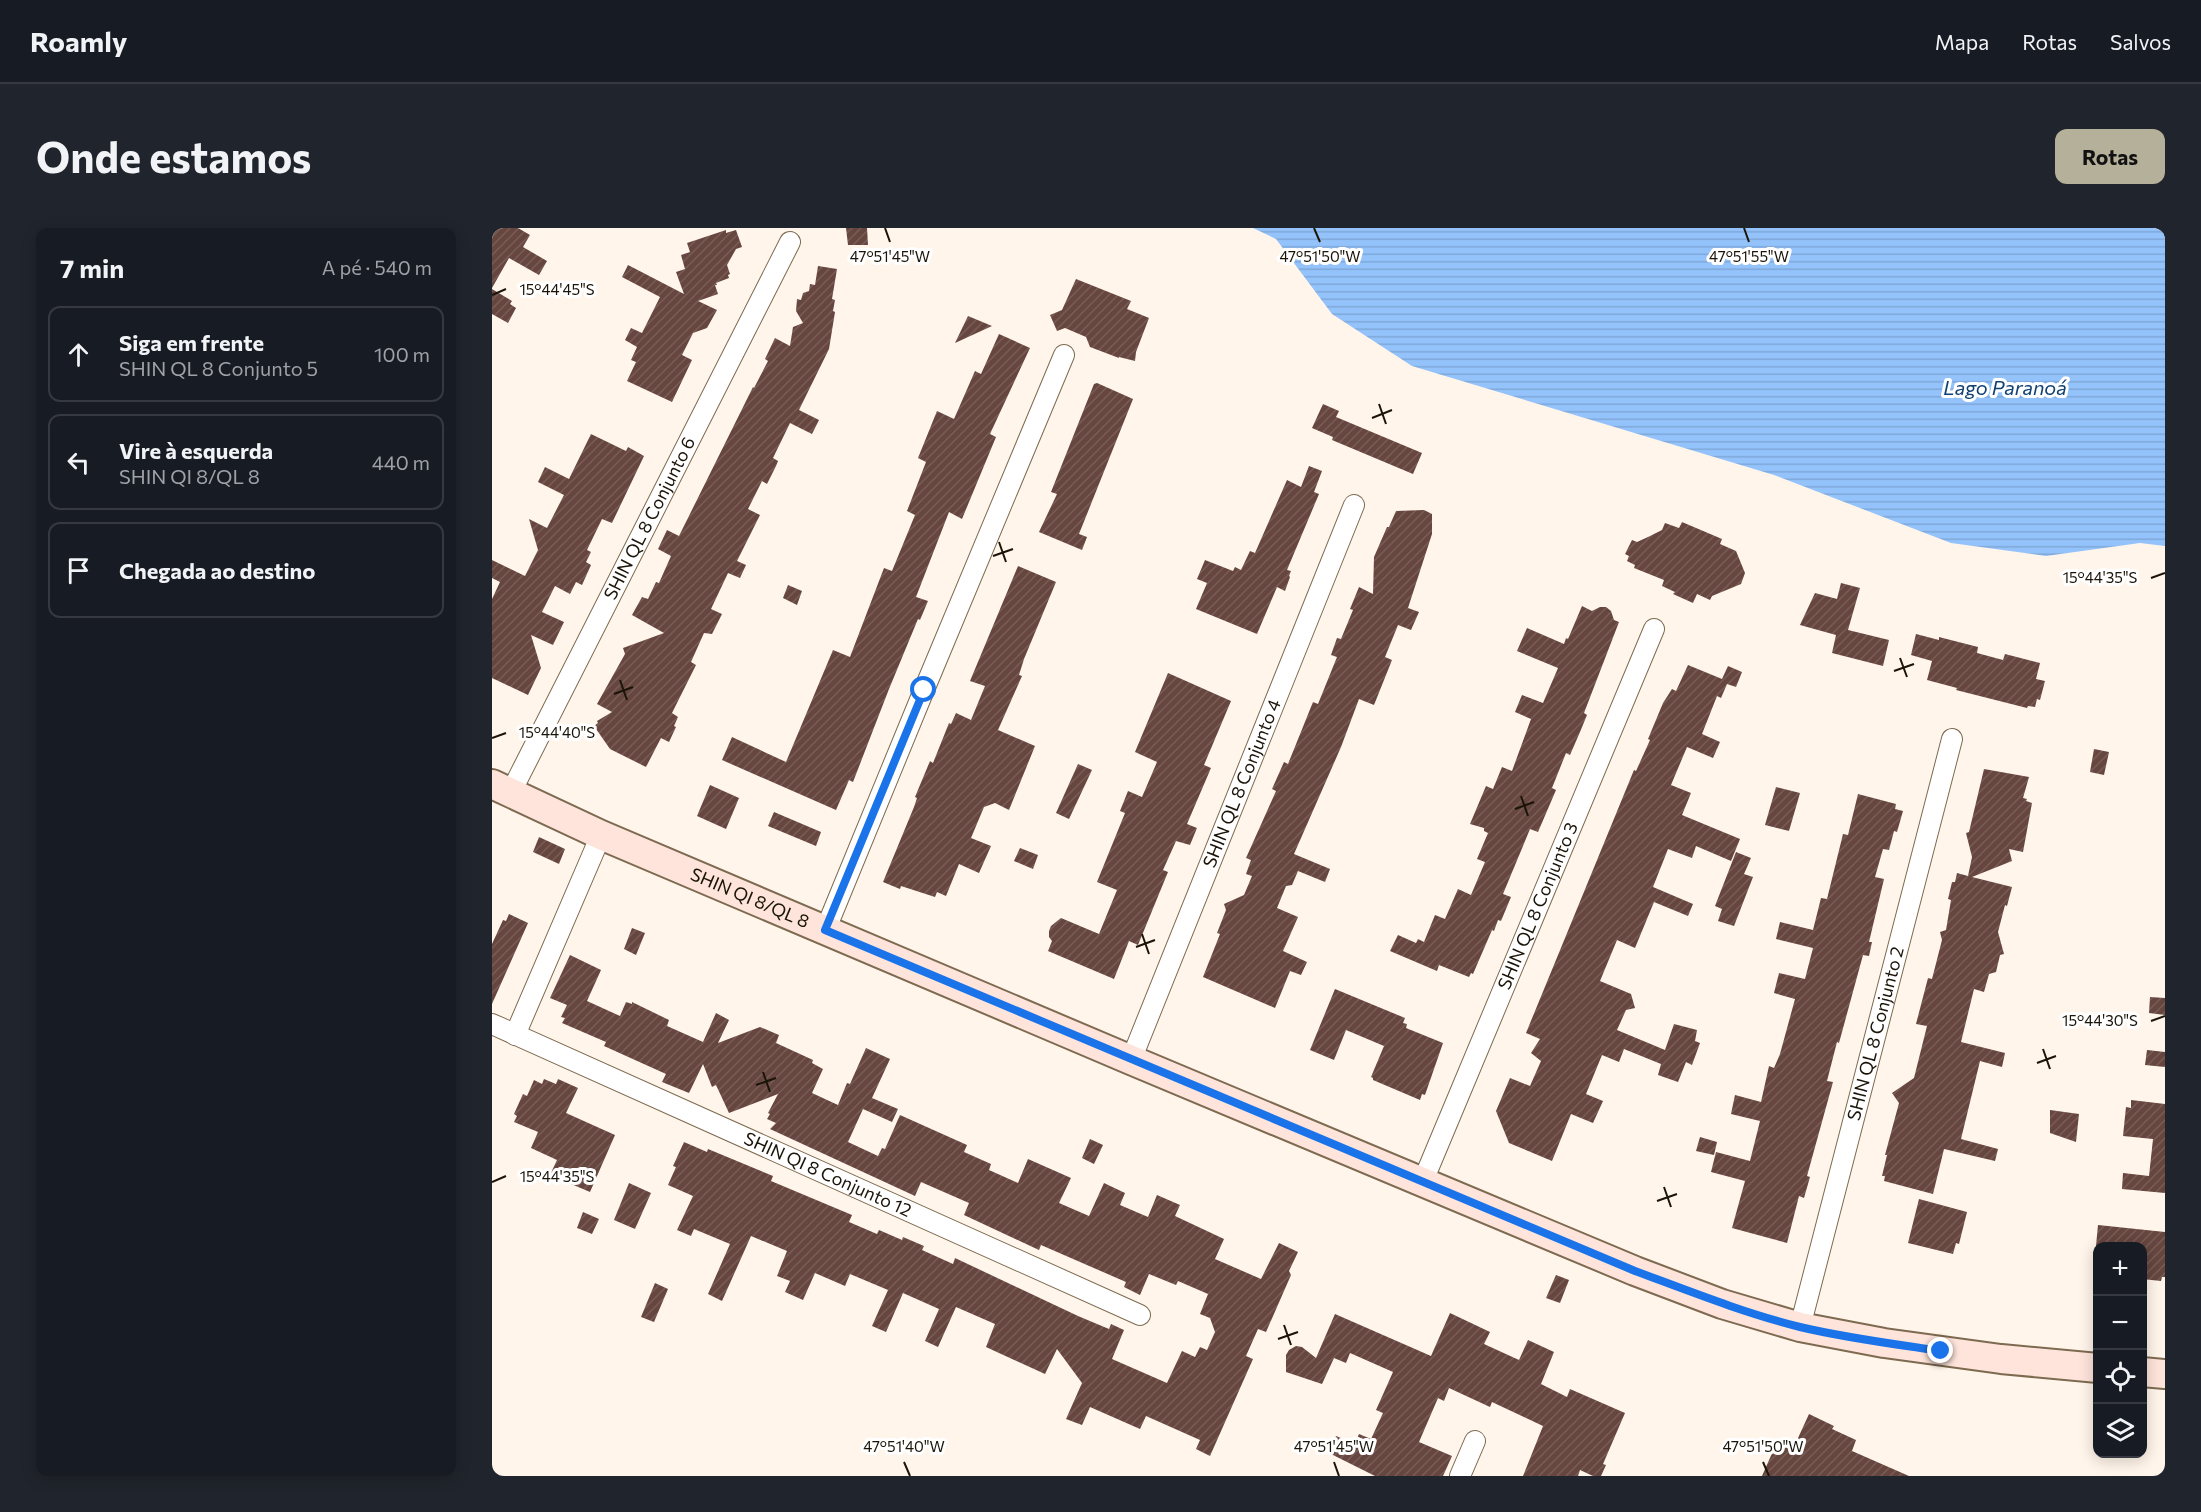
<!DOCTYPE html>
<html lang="pt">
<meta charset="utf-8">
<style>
body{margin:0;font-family:Commissioner,sans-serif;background:#20242c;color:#f1f3f6}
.controls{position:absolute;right:18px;bottom:18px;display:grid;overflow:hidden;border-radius:12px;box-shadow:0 3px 15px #0003}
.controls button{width:54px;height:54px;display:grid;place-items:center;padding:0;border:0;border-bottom:2px solid #363941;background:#171b24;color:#f1f3f6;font:30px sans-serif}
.stop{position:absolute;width:18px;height:18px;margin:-14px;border:4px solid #1a73e8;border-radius:50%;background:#fff}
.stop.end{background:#1a73e8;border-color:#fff;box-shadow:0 2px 6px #0008}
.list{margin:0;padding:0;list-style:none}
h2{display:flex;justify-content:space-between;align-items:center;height:78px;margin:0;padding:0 24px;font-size:26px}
h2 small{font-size:20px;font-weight:400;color:#9ea1a6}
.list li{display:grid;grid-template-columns:39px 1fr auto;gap:18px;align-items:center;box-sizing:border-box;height:96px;margin:0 12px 12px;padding:0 12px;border:2px solid #363941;border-radius:12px}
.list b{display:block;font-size:22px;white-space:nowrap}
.list p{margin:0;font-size:20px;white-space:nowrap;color:#9ea1a6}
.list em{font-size:20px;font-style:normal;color:#9ea1a6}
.icon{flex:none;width:33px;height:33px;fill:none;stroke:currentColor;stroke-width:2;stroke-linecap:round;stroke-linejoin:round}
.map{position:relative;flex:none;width:1673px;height:1248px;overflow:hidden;border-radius:12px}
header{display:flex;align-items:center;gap:36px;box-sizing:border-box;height:84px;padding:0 30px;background:#171b24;border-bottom:2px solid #363941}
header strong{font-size:28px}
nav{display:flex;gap:33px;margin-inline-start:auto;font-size:21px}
.intro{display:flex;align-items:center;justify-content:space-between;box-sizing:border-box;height:144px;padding:0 36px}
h1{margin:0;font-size:42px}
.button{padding:15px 27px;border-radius:12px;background:#b5b09a;color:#111;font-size:21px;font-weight:700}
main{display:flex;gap:36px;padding:0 36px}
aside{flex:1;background:#171b24;border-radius:12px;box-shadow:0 3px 15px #0003}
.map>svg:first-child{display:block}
.water{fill:url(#water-rules)}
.building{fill:url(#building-hatch)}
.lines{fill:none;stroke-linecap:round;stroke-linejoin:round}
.street-casing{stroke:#7d6a50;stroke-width:22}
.secondary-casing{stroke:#7d6a50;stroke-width:32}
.street{stroke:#fff;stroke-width:20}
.secondary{stroke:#fee4db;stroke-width:28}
.route{stroke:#1a73e8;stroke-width:8}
.ticks{fill:none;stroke:#1b1409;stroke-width:2}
.labels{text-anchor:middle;stroke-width:6;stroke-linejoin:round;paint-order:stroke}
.street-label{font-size:18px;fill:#1b1409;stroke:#fff}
.water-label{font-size:20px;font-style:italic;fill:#114173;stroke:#fff}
.ticks-label{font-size:15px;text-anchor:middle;fill:#1b1409;stroke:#fff;stroke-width:6;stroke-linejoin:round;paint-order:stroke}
</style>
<header>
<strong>Roamly</strong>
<nav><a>Mapa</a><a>Rotas</a><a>Salvos</a></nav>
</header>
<div class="intro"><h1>Onde estamos</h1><a class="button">Rotas</a></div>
<main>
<aside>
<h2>7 min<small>A pé · 540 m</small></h2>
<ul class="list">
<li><svg class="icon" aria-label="ahead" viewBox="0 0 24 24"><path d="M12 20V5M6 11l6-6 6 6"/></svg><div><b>Siga em frente</b><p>SHIN QL 8 Conjunto 5</p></div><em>100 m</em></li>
<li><svg class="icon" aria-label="left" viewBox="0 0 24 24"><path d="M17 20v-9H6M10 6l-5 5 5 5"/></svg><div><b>Vire à esquerda</b><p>SHIN QI 8/QL 8</p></div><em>440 m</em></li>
<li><svg class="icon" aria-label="arrive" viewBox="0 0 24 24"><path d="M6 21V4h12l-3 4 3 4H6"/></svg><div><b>Chegada ao destino</b></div></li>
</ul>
</aside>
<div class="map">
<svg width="1673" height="1248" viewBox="0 0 1673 1248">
<defs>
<pattern id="water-rules" width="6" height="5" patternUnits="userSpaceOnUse" patternTransform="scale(1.5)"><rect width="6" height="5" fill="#94c3fc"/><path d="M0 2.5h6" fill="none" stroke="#7fa7d7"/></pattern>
<pattern id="building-hatch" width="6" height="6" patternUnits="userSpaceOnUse" patternTransform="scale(1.5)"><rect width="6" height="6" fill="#66463f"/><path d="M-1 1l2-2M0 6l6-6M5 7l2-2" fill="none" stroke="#775d57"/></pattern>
</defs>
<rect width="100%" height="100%" fill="#fff5ea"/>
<path class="water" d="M761,0H1673V318L1648,315L1554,328L1459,315L1282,247L920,138L840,86L784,11Z"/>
<g class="building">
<path d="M0,0H26L38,7L31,19L55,33L47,47L17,30L0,60Z"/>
<path d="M354,0H375L376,17H356Z"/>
<path d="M234,2V5L244,2L250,19L244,21L235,37L238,46L236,47L237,50L224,55L225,57H223L226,66L206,73L225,82L215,100L201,105L190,127L200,132L180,174L135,153L144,134L139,132L145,119L133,112L139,100L150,105L168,69L130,49L136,37L192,66L184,44L193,41L189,27L198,24L195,15Z"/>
<path d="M326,38L345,41L340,71L343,72L341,83L343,84L337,121L307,182L327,192L320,206L298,195L281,230L286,233L284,238L275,256L270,253L256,281L268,287L245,333L254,337L248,350L236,345L219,381L230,386L220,406L212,405L199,434L204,437L180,485L186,489L182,498L184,499L177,514L169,510L154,539L118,521L102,498L106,495L105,493L120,484L105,476L133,426L131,420L172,405L140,387L150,369L156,371L164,354L167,355L179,328L166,321L175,302L187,308L261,159L262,160L276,133L273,131L283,110L298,118L301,99L311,95L304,83L305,71L309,72L311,65L317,63L318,56L323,57Z"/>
<path d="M584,51L639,73L635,81L657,90L644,124L643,133L627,129V130L598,119L594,109L573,100L565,103L558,87L570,82Z"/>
<path d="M0,61L20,73L18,76L24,80L16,95L0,86Z"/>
<path d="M476,88L500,98L463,115Z"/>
<path d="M507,106L538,120L498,206L504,209L470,291L457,284L424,369L436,373L428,392L426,391L397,461L361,554L357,552L344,582L230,532L240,509L294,534L341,422L358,429L392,340L400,343L423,287L415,283L434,234L426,230L445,183L462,191L483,143L489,146Z"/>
<path d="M605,155L641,171L587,306L595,309L590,322L547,304L565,266L559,264L602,156Z"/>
<path d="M831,176L847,183L844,189L930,225L921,246L840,212L841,209L820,200Z"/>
<path d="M99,206L134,223L136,219L152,228L120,295L110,291L95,322L99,324L94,334L99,337L90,357L84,354L78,366L63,358L50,384L72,394L61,417L39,407L49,440L36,467L0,450V371L8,354L0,350V332L33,348L46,322L37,291L55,300L72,267L46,254L53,239L77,251Z"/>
<path d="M817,238L830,243L822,264L827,266L795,342L799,343L797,348L798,349L793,363L785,359L765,406L704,381L715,355L705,351L713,332L741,343L743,339L749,342L758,323L763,325L795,252L809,259Z"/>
<path d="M932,282L940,286V306L916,380L927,384L919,402L906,397L893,429L900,432L882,477L867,471L849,519L802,626L838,641L833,654L806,643L800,657L794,658L785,680L806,689L791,723L815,734L809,747L798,743L783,780L711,749L728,706L725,705L734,682L732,676L752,667L760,648L754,646L759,632L754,630L784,563L780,561L792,534L796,536L821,474L826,476L845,429L839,427L845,410L849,411L861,382L858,381L867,359L881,366L882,329L895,299H897L904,283Z"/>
<path d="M1190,294L1230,311L1228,316L1244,323L1253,345L1249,356L1220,368L1218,372L1205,366L1201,375L1181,366L1183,364L1170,358L1172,352L1142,340L1143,337L1135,333L1137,328L1133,326L1140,312L1145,314L1156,309L1170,302L1173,295L1187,300Z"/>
<path d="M526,338L564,354L532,431L527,447L530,448L506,502L543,518L517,582L503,575L492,579L479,610L499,618L487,645L467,636L454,668L445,664L443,669L409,658L408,661L391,654L422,579L425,570L423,569L438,533L441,535L457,495L459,496L464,485L479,492L493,458L478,453Z"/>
<path d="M1349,355L1368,360L1356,402L1397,412L1391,438L1340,425L1344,407L1308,397L1323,365L1345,371Z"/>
<path d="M296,357L310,363L305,377L291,370Z"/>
<path d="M1090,378L1100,383L1108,379H1114L1119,383L1122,392L1127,394L1092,485L1095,487L1088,504L1078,527L1074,525L1060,560L1064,562L1046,604L1038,601L1011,666L1019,669L1009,693L1006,692L1002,703L1000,702L981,746L979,745L977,749L947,737L945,743L898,723L906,707L924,715L926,711L932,714L943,687L953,691L966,661L979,667L993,634L985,631L996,605L992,603V600L978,596L994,558L1001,561L1010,539L1020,543L1039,491L1023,484L1030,467L1051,475L1066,440L1025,423L1035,400L1072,416L1074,410L1076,411Z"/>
<path d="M1424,406L1447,412V409L1486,419L1485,425L1511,432L1513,426L1548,435L1544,451L1553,453L1548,472L1545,471L1543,479L1536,478L1535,480L1464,462L1465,460L1435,452L1440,433L1419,427Z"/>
<path d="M1196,437L1230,451L1236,438L1250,444L1244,459L1235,456L1229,470L1225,468L1210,506L1228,514L1221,530L1195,519L1179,557L1199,565L1190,587L1248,611L1239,633L1204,618L1200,630L1176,621L1161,659L1201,676L1196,688L1162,674L1143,720L1125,712L1108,753L1139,766L1143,780L1134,782L1125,802L1173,822L1182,796L1205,802L1203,813L1208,815L1200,837L1194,834L1186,854L1166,847L1169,836L1132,821L1127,834L1110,827L1094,866L1111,873L1101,895L1079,886L1060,933L1017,915L1004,883L1018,850L1038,858L1049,833L1039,825L1048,811L1034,805L1142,542L1144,543L1158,512L1156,511L1171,475L1180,461L1184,463Z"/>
<path d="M676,445L739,473L712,537L719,540L695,596L705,600L698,617L684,613L671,642L676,644L646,717L637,713L622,751L556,723L560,713L557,709V703L559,698L569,690L607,706L625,662L605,654L633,585L628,583L636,563L650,569L665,534L643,524Z"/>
<path d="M1602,521L1617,524L1612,547L1598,544Z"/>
<path d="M586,536L600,542L577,591L564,585Z"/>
<path d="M1492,541L1537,549L1531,570L1535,571L1534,573L1540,575L1531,624L1517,621L1520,633L1480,649L1520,659L1515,678L1513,677L1506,704L1512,726L1508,727L1504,744L1497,746L1492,764L1482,761L1469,814L1513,825L1510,839L1488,833L1469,911L1506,921L1503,933L1452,921L1441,966L1392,953L1393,948H1390L1395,927H1393L1407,875L1400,865L1422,850L1435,798L1424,796L1436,750L1440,751L1450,712L1448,704L1454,702L1459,672L1456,671L1460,654H1463L1465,645L1476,648L1480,629L1474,605L1477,604Z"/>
<path d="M218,557L247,570L234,601L205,588Z"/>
<path d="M1284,559L1308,565L1297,603L1273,597Z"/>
<path d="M1366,566L1404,576L1403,581L1411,583L1405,604L1402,603L1397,622L1391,621L1383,649L1392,651L1377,714H1380L1377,728L1371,727L1347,815L1345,814L1335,853L1341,854L1315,948L1318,949L1312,970L1307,968L1295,1015L1240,1000L1253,953L1219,944L1224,924L1258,933L1268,893L1239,886L1243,867L1269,874L1277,838L1282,840L1288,826L1303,771L1282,765L1287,745L1313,751L1321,720L1284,711L1288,694L1321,702L1329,670L1335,671L1351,606L1356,607Z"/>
<path d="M282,584L329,604L324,618L276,598Z"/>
<path d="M47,609L73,621L67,636L41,624Z"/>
<path d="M528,620L546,627L541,641L522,633Z"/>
<path d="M1244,624L1259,630L1252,646L1261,649L1242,698L1226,693L1230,681L1223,678Z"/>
<path d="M17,686L36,695L0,776V716L11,692L14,693Z"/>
<path d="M140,700L153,705L144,727L132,721Z"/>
<path d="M78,727L109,742L95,773L128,788L134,774L140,776V774L177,792L175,798L211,814L224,785L237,792L226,815L268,799L287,807L284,815L321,832L320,835L331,841L320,865L346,877L355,855L358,856L374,820L398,831L380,870L406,881L400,894L371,881L356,914L386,928L390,920L393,921L408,887L475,917L472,924L499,936L497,942L526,955L536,931L579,950L567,975L597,988L612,955L633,965L628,977L656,989L665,967L688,977L683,988L732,1011L723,1031L769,1051L787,1015L806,1024L797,1043L799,1047L774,1104L766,1101L754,1128L761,1131L718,1228L704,1221L708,1212L654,1188L648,1201L598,1179L590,1197L574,1191L590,1155L565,1121L553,1146L494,1119L503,1096L464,1079L446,1119L433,1113L447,1081L411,1065L394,1104L380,1098L396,1062L358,1046L353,1058L323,1045L311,1072L293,1064L298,1053L285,1048L295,1023L259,1008L230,1073L216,1066L238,1016L202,1001L199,1008L185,1002L201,968L176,957L184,939L181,938L192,914L215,924L216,921L281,948L279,953L360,987L357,994L385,1006L387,1002L410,1012L411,1009L432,1018L430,1022L461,1036L463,1030L586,1088L617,1101L619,1096L632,1102L620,1131L675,1155L690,1123L703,1129L708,1119L715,1122L723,1104L718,1090L708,1086L716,1066L686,1053L684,1057L657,1046L648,1067L632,1059L634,1054L549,1017L547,1022L472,987L477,975L429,954L423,968L278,901L284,895L275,891L278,886L276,885L286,866L237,885L224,857L220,859L211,836L197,865L170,854L174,846L112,818L114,814L70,795L73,790L69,789L75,777L58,770Z"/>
<path d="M843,761L913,790L911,795L915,796L914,800L951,815L933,867L930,866L928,872L881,852V850L879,849L892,818L854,802L842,832L818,822Z"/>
<path d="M1658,769L1673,770V787L1657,785Z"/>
<path d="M1655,822L1673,824V839L1653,837Z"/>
<path d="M52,851L64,856L66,851L86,860L74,885L123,907L98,964L58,947L65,932L39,920L46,904L22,894L25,888L22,886L31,866L35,868L42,852L50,856Z"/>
<path d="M1639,872L1673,876V965L1630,961L1631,945L1657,948L1661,911L1631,908L1634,879L1639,880Z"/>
<path d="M1558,882L1587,886L1584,914L1558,905Z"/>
<path d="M1208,909L1225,914L1222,927L1204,923Z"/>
<path d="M598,911L611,917L602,936L590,930Z"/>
<path d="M137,955L159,965L143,1001L122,992Z"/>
<path d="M1427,971L1475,984L1467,1016L1464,1015L1461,1026L1416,1015Z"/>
<path d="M91,984L107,991L100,1006L85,1000Z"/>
<path d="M1606,997L1673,1004V1049H1670L1669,1053L1650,1051V1018H1604Z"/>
<path d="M1064,1047L1077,1052L1068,1075L1054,1070Z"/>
<path d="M163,1055L176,1061L162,1094L149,1089Z"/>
<path d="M958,1085L998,1104L992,1116L1027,1132L1036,1112L1062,1124L1049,1156L1075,1169L1078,1161L1133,1185L1111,1236L1114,1237L1109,1248H1101L1088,1242L1086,1248H1031L1051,1198L1000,1174L998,1179L957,1160L952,1173L946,1170L927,1214L960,1228L951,1248H883L837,1225L844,1208L863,1216L867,1206L879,1211L891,1185L884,1182L901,1144L858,1125L854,1135L842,1130L830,1156L794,1144V1127L797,1122L804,1118L810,1119L824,1130L843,1086L939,1128Z"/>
<path d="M1317,1186L1342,1198L1340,1201L1364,1212L1360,1223L1417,1248H1270L1285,1214L1301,1221Z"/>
</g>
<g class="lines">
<defs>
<g id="street">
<path id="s1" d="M18,566L298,14"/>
<path d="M333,703L432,462L572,127"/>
<path id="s2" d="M0,796L648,1087"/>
<path d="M23,807L109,607"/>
<path id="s3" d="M639,832L862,277"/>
<path id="s4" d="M931,953L1162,401"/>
<path id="s5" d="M1308,1099L1460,511"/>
<path d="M968,1248L983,1213"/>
</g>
<g id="secondary">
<path id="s6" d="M0,556L109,607L639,832L1143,1043L1230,1076L1308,1099L1392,1115L1509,1131L1606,1140"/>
<path d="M1650,1144L1673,1146"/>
</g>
</defs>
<use href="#street" class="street-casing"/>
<use href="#secondary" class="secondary-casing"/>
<use href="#street" class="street"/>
<use href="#secondary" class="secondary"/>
</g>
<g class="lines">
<path class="route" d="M432,462L333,702L1143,1043C1197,1063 1252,1085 1308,1099C1354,1110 1402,1116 1449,1123"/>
</g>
<path class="ticks" d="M393,0L398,14M822,0L828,14M1252,0L1257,14M0,67L14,61M887,176L894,196M880,190L900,182M507,314L514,334M501,328L521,321M1659,350L1673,345M1408,430L1415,449M1402,443L1422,436M128,452L135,472M122,466L141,459M0,510L14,505M1029,568L1036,588M1023,581L1042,574M650,706L657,726M644,719L663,712M1659,793L1673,788M1551,821L1558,841M1545,835L1564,828M271,844L278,864M264,857L284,850M0,954L14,948M1172,959L1179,979M1165,973L1185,966M792,1097L799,1117M786,1111L806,1104M412,1234L418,1248M842,1234L847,1248M1271,1234L1277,1248"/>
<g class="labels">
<g class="street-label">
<text dy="6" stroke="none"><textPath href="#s1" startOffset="309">SHIN QL 8 Conjunto 6</textPath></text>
<text dy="6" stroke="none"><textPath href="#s3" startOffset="298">SHIN QL 8 Conjunto 4</textPath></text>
<text dy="6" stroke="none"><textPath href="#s6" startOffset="282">SHIN QI 8/QL 8</textPath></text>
<text dy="6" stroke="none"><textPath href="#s4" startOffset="298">SHIN QL 8 Conjunto 3</textPath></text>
<text dy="6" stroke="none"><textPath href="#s5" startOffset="303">SHIN QL 8 Conjunto 2</textPath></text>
<text dy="6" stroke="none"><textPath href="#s2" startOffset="368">SHIN QI 8 Conjunto 12</textPath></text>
</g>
<g class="water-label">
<text x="1513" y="167">Lago Paranoá</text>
</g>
</g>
<g class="ticks-label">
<text x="398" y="34">47°51'45"W</text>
<text x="828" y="34">47°51'50"W</text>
<text x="1257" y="34">47°51'55"W</text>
<text x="65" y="67">15°44'45"S</text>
<text x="1608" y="355">15°44'35"S</text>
<text x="65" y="510">15°44'40"S</text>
<text x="1608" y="798">15°44'30"S</text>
<text x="65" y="954">15°44'35"S</text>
<text x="412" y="1224">47°51'40"W</text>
<text x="842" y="1224">47°51'45"W</text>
<text x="1271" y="1224">47°51'50"W</text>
</g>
</svg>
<div class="controls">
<button>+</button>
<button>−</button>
<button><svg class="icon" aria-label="locate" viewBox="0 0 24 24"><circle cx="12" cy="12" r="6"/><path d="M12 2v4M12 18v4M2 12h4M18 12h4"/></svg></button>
<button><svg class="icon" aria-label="layers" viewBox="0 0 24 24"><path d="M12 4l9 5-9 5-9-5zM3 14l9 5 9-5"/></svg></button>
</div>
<div class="stop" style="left:432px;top:462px"></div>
<div class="stop end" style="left:1449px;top:1123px"></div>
</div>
</main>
